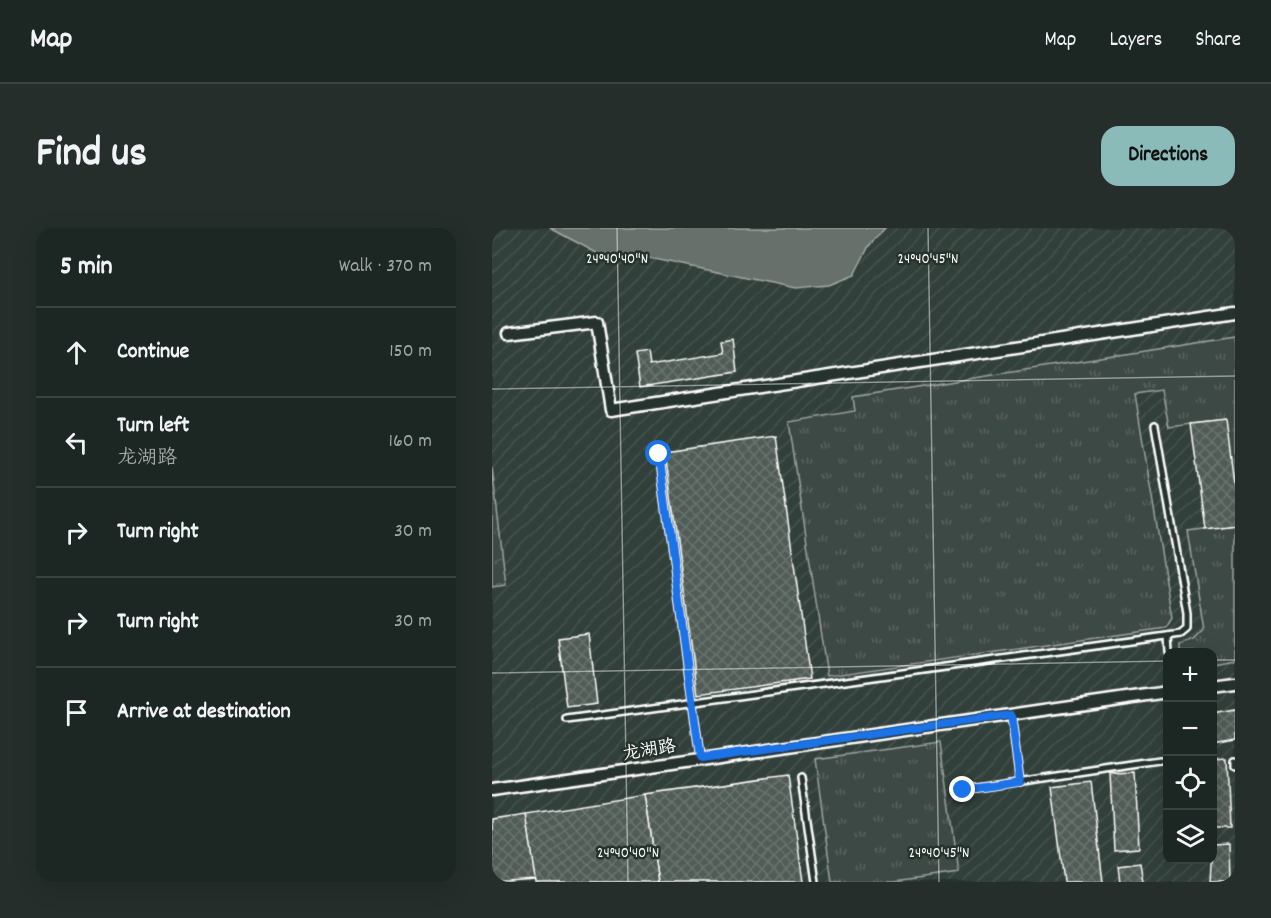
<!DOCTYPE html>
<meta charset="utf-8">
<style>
body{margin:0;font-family:Dekko,"LXGW WenKai TC",sans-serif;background:#252e2a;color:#f1f3f6}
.controls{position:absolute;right:18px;bottom:18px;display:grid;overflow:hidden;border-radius:12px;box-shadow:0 6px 24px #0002}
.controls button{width:54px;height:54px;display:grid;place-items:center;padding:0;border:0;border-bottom:2px solid #3a4340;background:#1c2622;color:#f1f3f6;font:30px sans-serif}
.stop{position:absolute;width:18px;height:18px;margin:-14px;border:4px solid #1a73e8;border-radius:50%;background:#fff}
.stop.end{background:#1a73e8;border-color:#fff;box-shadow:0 2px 6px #0008}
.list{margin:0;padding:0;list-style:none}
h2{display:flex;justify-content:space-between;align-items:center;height:78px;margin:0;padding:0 24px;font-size:26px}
h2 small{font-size:20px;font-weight:400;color:#a0a5a5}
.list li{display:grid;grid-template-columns:39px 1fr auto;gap:18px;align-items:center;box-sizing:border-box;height:90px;padding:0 24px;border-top:2px solid #3a4340}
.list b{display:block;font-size:22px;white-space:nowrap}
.list p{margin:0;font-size:20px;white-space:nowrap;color:#a0a5a5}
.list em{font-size:20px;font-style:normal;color:#a0a5a5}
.icon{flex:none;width:33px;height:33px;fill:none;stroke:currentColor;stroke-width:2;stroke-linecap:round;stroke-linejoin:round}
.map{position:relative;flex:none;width:743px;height:654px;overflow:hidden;border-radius:18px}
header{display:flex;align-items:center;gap:36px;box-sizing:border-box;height:84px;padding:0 30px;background:#1c2622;border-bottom:2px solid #3a4340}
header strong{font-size:28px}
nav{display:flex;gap:33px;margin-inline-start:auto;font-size:21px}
.intro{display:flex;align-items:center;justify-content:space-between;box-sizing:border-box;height:144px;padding:0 36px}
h1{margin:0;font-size:42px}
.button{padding:15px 27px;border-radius:18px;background:#8bbbb9;color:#111;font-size:21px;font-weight:700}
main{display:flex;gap:36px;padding:0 36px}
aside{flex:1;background:#1c2622;border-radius:18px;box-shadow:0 6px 24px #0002}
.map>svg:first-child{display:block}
.industrial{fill:url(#industrial-furrows);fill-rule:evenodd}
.grass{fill:url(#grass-tufts);stroke:#9ea4a2;stroke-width:1.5}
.forest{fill:url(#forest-crowns);stroke:#9ea4a2;stroke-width:1.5}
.water{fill:#67706c;stroke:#a4a9a7;stroke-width:1.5}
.building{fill:url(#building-cross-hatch);stroke:#fff;stroke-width:1.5}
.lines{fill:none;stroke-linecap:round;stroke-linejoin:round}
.service-casing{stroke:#fff;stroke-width:10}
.minor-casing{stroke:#fff;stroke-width:15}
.service{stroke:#26332d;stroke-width:5}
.minor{stroke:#26332d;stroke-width:10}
.route{stroke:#1a73e8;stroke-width:8}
.ticks{fill:none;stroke:#fff;stroke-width:1.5;stroke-opacity:0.45}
.labels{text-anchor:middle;stroke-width:5;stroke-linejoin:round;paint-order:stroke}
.street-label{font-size:18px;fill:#fff;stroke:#26332d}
.ticks-label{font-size:15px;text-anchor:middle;fill:#fff;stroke:#26332d;stroke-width:5;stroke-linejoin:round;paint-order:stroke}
</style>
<header>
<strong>Map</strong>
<nav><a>Map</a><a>Layers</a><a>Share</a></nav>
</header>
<div class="intro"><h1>Find us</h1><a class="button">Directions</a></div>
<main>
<aside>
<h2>5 min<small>Walk · 370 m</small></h2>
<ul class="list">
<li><svg class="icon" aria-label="ahead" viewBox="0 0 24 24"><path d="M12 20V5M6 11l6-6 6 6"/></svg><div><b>Continue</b></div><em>150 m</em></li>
<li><svg class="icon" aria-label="left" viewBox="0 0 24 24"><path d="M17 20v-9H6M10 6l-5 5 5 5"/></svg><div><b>Turn left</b><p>龙湖路</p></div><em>160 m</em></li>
<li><svg class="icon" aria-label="right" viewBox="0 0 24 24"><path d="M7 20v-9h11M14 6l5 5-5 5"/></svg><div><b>Turn right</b></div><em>30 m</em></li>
<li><svg class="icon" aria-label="right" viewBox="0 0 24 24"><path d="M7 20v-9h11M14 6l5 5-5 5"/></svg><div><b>Turn right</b></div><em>30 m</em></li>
<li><svg class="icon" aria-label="arrive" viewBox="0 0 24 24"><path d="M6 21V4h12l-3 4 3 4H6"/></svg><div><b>Arrive at destination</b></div></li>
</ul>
</aside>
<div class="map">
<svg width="743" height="654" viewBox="0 0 743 654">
<defs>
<pattern id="industrial-furrows" width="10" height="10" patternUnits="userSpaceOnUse" patternTransform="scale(1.5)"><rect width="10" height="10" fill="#333f3a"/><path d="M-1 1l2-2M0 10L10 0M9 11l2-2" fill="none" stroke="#47524e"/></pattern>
<pattern id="grass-tufts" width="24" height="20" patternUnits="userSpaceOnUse" patternTransform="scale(1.5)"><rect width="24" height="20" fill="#3e4944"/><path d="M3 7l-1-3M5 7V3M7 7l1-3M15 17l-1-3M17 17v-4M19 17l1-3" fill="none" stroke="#5b6460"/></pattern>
<pattern id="forest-crowns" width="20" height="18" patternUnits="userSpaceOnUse" patternTransform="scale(1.5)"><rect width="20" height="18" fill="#3e4944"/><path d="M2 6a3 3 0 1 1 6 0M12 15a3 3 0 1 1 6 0" fill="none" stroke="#5b6460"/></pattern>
<pattern id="building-cross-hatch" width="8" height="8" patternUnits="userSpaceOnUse" patternTransform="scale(1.5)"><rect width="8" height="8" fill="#515c57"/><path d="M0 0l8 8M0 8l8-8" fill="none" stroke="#6b7470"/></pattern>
</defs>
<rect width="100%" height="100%" fill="#26332d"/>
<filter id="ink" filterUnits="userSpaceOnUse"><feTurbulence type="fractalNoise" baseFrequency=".0167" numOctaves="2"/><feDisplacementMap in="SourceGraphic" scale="12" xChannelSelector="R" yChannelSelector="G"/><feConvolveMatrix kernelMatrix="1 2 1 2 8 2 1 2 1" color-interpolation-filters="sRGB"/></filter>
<g filter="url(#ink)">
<path class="industrial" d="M0,0H58L112,29L147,28L304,60H321L352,53L369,38L377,18L393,0H743V654H0ZM676,424H720V632H676Z"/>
<g class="grass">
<path d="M743,109V263L733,192L677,199L670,162L643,166L680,390L674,400L335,448L297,194L363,183L361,169Z"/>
<path d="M743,297V431L721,435L720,424H688V417L702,412L712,402L696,303Z"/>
<path d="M449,514L467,645L402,654H340L323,531Z"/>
</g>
<path class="forest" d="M0,239L14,357L0,359Z"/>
<path class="water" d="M58,0H393L377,18L362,47L337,57L304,60L147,28L112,29Z"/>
<g class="building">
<path d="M241,111L245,144L148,159L143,126L155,124L157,137L231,125L229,113Z"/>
<path d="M734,192L743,263V297L713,301L699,196Z"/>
<path d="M284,208L318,451L206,466L173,224Z"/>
<path d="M97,406L105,476L75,480L66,410Z"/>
<path d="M743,482V512L720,516V486Z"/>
<path d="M735,530L738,600H720V531Z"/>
<path d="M643,545L647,620L622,622L618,546Z"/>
<path d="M296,547L311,654H166L153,567Z"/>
<path d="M599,554L611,654H572L560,559Z"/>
<path d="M153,567L166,654H44L34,586Z"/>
<path d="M34,586L44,651L0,654V591Z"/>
<path d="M737,616L738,654H718L720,617Z"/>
<path d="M648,635L651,654H628L626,638Z"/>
</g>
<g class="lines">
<defs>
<g id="service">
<path d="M167,226L208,530"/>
<path d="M676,408L677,424"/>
<path d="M519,487L528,554"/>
<path d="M75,492L689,406L695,401V385L663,197"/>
<path d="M743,532V537"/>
<path d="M309,550L324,654"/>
<path d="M471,562L668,533"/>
</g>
<g id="minor">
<path d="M17,105L105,94L119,182L743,85"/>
<path d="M720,458L743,455"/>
<path d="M0,562L676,464"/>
</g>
</defs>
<use href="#service" class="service-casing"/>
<use href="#minor" class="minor-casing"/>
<use href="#service" class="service"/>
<use href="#minor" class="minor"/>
</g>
</g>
<g class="lines" filter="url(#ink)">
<path class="route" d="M167,226L208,530L519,487L528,554L471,562"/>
</g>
<path class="ticks" d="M125,0L136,654M436,0L447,654M0,161L743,148M720,432H743M0,445L676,433"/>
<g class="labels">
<g class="street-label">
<text transform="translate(157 521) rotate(-9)" y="6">龙湖路</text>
</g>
</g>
<g class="ticks-label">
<text x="125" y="35">24°40'40"N</text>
<text x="436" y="35">24°40'45"N</text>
<text x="136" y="629">24°40'40"N</text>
<text x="447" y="629">24°40'45"N</text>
</g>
</svg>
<div class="controls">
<button>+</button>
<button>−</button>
<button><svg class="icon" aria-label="locate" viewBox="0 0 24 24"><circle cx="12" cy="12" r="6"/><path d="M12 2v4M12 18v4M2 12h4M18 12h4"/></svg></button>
<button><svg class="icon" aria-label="layers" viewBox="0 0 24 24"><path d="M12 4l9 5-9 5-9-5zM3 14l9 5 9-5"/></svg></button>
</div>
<div class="stop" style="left:167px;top:226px"></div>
<div class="stop end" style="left:471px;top:562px"></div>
</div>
</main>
